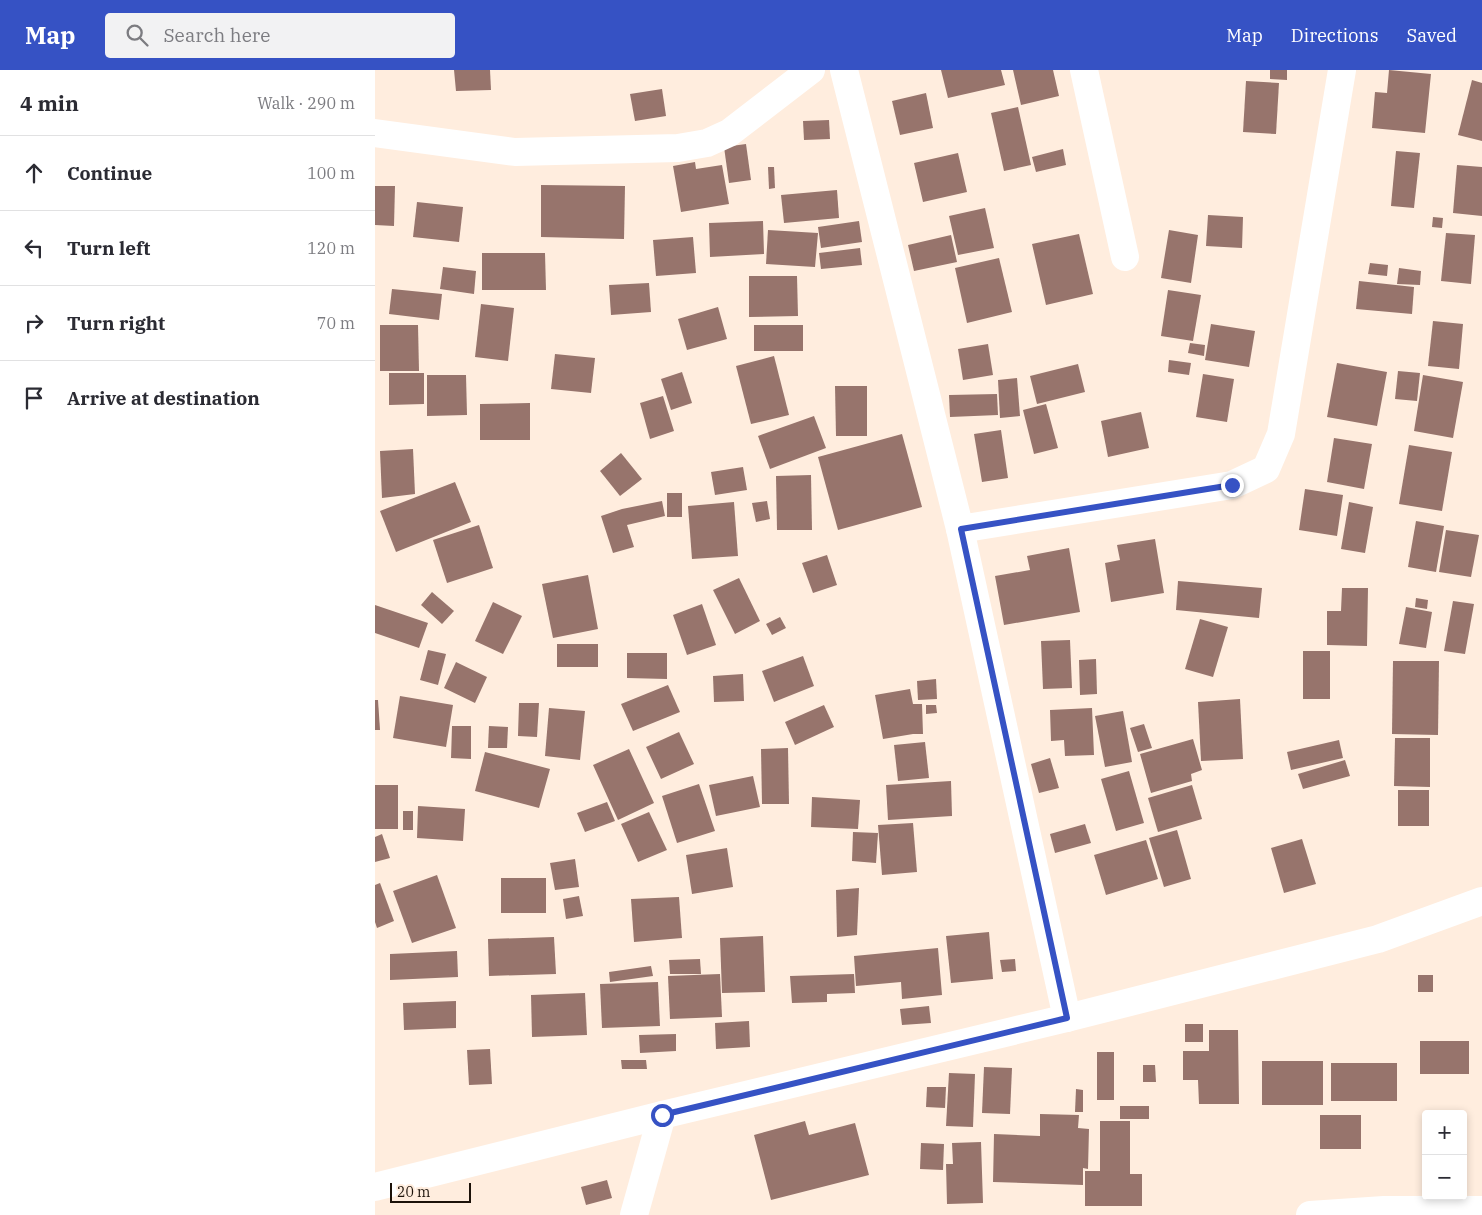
<!DOCTYPE html>
<meta charset="utf-8">
<style>
body{margin:0;font-family:"IBM Plex Serif",serif;background:#f2f2f3;color:#2b2b33}
.controls{position:absolute;right:15px;bottom:15px;display:grid;overflow:hidden;border-radius:5px;box-shadow:0 2px 8px #0003}
.controls button{width:45px;height:45px;display:grid;place-items:center;padding:0;border:0;border-bottom:1px solid #e1e1e2;background:#fff;color:#2b2b33;font:25px sans-serif}
.scale{position:absolute;left:15px;bottom:12px;width:81px;box-sizing:border-box;padding-left:5px;border:2px solid #1c1209;border-top:0;font-size:14px;line-height:18px;white-space:nowrap;color:#1c1209;-webkit-text-stroke:4px #ffedde;paint-order:stroke}
.stop{position:absolute;width:15px;height:15px;margin:-11px;border:4px solid #3652c4;border-radius:50%;background:#fff}
.stop.end{background:#3652c4;border-color:#fff;box-shadow:0 1px 5px #0008}
.list{margin:0;padding:0;list-style:none}
h2{display:flex;justify-content:space-between;align-items:center;height:65px;margin:0;padding:0 20px;font-size:21px}
h2 small{font-size:16px;font-weight:400;color:#7c7c81}
.list li{display:grid;grid-template-columns:32px 1fr auto;gap:15px;align-items:center;box-sizing:border-box;height:75px;padding:0 20px;border-top:1px solid #e1e1e2}
.list b{display:block;font-size:19px;white-space:nowrap}
.list em{font-size:16px;font-style:normal;color:#7c7c81}
.icon{flex:none;width:28px;height:28px;fill:none;stroke:currentColor;stroke-width:2;stroke-linecap:round;stroke-linejoin:round}
.map{position:relative;flex:none;width:1107px;height:1145px;overflow:hidden}
header{display:flex;align-items:center;gap:30px;box-sizing:border-box;height:70px;padding:0 25px;background:#3652c4;color:#fff}
header strong{font-size:24px}
nav{display:flex;gap:28px;margin-inline-start:auto;font-size:18px}
.search{width:350px;height:45px;background:#f2f2f3;display:flex;align-items:center;gap:12px;box-sizing:border-box;padding:0 18px;border-radius:5px;color:#7c7c81;font-size:19px}
main{display:flex}
aside{flex:1;background:#fff}
.map>svg:first-child{display:block}
.building{fill:#97746c}
.lines{fill:none;stroke-linecap:round;stroke-linejoin:round}
.minor{stroke:#fff;stroke-width:28}
.route{stroke:#3652c4;stroke-width:6}
</style>
<header>
<strong>Map</strong>
<div class="search"><svg class="icon" aria-label="search" viewBox="0 0 24 24"><circle cx="10" cy="10" r="6"/><path d="M15 15l6 6"/></svg>Search here</div>
<nav><a>Map</a><a>Directions</a><a>Saved</a></nav>
</header>
<main>
<aside>
<h2>4 min<small>Walk · 290 m</small></h2>
<ul class="list">
<li><svg class="icon" aria-label="ahead" viewBox="0 0 24 24"><path d="M12 20V5M6 11l6-6 6 6"/></svg><div><b>Continue</b></div><em>100 m</em></li>
<li><svg class="icon" aria-label="left" viewBox="0 0 24 24"><path d="M17 20v-9H6M10 6l-5 5 5 5"/></svg><div><b>Turn left</b></div><em>120 m</em></li>
<li><svg class="icon" aria-label="right" viewBox="0 0 24 24"><path d="M7 20v-9h11M14 6l5 5-5 5"/></svg><div><b>Turn right</b></div><em>70 m</em></li>
<li><svg class="icon" aria-label="arrive" viewBox="0 0 24 24"><path d="M6 21V4h12l-3 4 3 4H6"/></svg><div><b>Arrive at destination</b></div></li>
</ul>
</aside>
<div class="map">
<svg width="1107" height="1145" viewBox="0 0 1107 1145">
<rect width="100%" height="100%" fill="#ffedde"/>
<g class="building">
<path d="M79,0H115L116,20L81,21Z"/>
<path d="M566,0H626L630,15L573,28Z"/>
<path d="M638,0H678L684,26L646,35Z"/>
<path d="M895,0H912V10L895,9Z"/>
<path d="M1014,0L1056,4L1050,63L997,58L1000,22L1012,23Z"/>
<path d="M1097,10L1107,13V71L1083,65Z"/>
<path d="M871,11L904,13L901,64L868,62Z"/>
<path d="M287,19L291,46L260,51L255,24Z"/>
<path d="M551,23L558,58L525,65L517,31Z"/>
<path d="M643,37L656,95L629,101L616,43Z"/>
<path d="M454,50L455,69L429,70L428,51Z"/>
<path d="M371,74L376,110L354,113L349,77Z"/>
<path d="M688,79L691,95L661,102L657,87Z"/>
<path d="M1021,81L1045,83L1039,138L1016,136Z"/>
<path d="M583,83L592,122L548,132L539,93Z"/>
<path d="M320,92L321,99L347,95L354,134L306,142L298,96Z"/>
<path d="M1082,95L1107,97V146L1078,143Z"/>
<path d="M393,97H399L400,118L394,119Z"/>
<path d="M166,115L250,116L249,169L166,167Z"/>
<path d="M0,116H20L19,156L0,155Z"/>
<path d="M462,120L464,148L409,153L406,125Z"/>
<path d="M42,132L88,137L84,172L38,167Z"/>
<path d="M610,138L619,178L583,185L574,146Z"/>
<path d="M833,145L868,147L867,178L831,176Z"/>
<path d="M1058,147L1068,148L1067,158L1057,157Z"/>
<path d="M388,151L389,184L335,187L334,153Z"/>
<path d="M484,151L487,172L446,178L443,157Z"/>
<path d="M393,160L443,163L440,197L391,194Z"/>
<path d="M794,160L823,165L816,213L786,208Z"/>
<path d="M1071,163L1100,165L1096,214L1066,211Z"/>
<path d="M704,164L718,224L671,235L657,174Z"/>
<path d="M576,165L582,192L539,201L533,175Z"/>
<path d="M318,167L321,203L281,206L278,170Z"/>
<path d="M485,178L487,195L446,199L444,183Z"/>
<path d="M107,183H170L171,220H107Z"/>
<path d="M624,188L637,242L592,253L580,198Z"/>
<path d="M995,193L1013,195L1012,206L993,204Z"/>
<path d="M68,197L101,201L99,224L65,219Z"/>
<path d="M1024,198L1046,201L1045,215L1022,214Z"/>
<path d="M374,206H422L423,246L374,247Z"/>
<path d="M984,211L1039,217L1037,244L981,239Z"/>
<path d="M274,213L276,242L236,245L234,215Z"/>
<path d="M17,219L67,224L64,250L14,244Z"/>
<path d="M793,220L826,225L818,271L786,266Z"/>
<path d="M106,234L139,238L133,291L100,287Z"/>
<path d="M343,237L352,269L312,280L303,249Z"/>
<path d="M1058,251L1088,254L1084,299L1053,296Z"/>
<path d="M836,254L880,261L874,297L830,290Z"/>
<path d="M5,255H43L44,301H5Z"/>
<rect x="379" y="255" width="49" height="26"/>
<path d="M815,273L830,275L829,286L813,283Z"/>
<path d="M613,274L618,305L588,310L583,279Z"/>
<path d="M180,284L220,288L216,323L176,319Z"/>
<path d="M399,286L414,345L376,354L361,296Z"/>
<path d="M794,290L816,293L814,305L793,302Z"/>
<path d="M962,293L1012,302L1002,356L952,347Z"/>
<path d="M703,294L710,322L662,334L655,306Z"/>
<path d="M1023,301L1045,303L1042,331L1020,329Z"/>
<path d="M307,302L317,333L296,340L286,309Z"/>
<path d="M14,303H49V334L14,335Z"/>
<path d="M828,304L859,309L852,352L821,347Z"/>
<path d="M52,305H91L92,345L52,346Z"/>
<path d="M1048,305L1088,312L1078,368L1039,361Z"/>
<path d="M642,308L645,346L625,348L623,310Z"/>
<path d="M460,316H492V366H461Z"/>
<path d="M622,324L623,345L575,347L574,325Z"/>
<path d="M288,326L299,361L275,369L265,333Z"/>
<path d="M155,333V370H105V334Z"/>
<path d="M671,334L683,378L659,384L648,340Z"/>
<path d="M766,342L774,378L733,387L726,351Z"/>
<path d="M439,346L451,378L395,399L383,366Z"/>
<path d="M626,360L633,408L607,412L599,364Z"/>
<path d="M527,364L547,437L463,460L443,387Z"/>
<path d="M959,368L997,374L989,419L952,412Z"/>
<path d="M1034,375L1077,382L1067,441L1024,434Z"/>
<path d="M38,379L40,424L7,428L5,381Z"/>
<path d="M246,383L267,409L245,426L225,401Z"/>
<path d="M368,397L372,420L340,425L336,402Z"/>
<path d="M436,405L437,460H402L401,406Z"/>
<path d="M80,412L96,452L21,482L5,441Z"/>
<path d="M930,419L968,425L962,466L924,460Z"/>
<rect x="292" y="423" width="15" height="24"/>
<path d="M287,431L290,446L252,455L259,477L238,483L226,446L247,439Z"/>
<path d="M392,431L395,449L381,452L377,433Z"/>
<path d="M359,432L363,486L317,489L313,436Z"/>
<path d="M974,432L998,437L990,483L966,479Z"/>
<path d="M1041,451L1069,456L1061,502L1033,497Z"/>
<path d="M104,455L118,498L72,513L58,470Z"/>
<path d="M1071,460L1104,465L1096,507L1064,502Z"/>
<path d="M780,469L789,523L736,532L730,493L745,490L742,475Z"/>
<path d="M694,478L705,542L629,555L620,506L655,500L652,486Z"/>
<path d="M452,485L462,515L438,523L427,493Z"/>
<path d="M213,505L223,559L178,568L167,514Z"/>
<path d="M364,508L385,551L360,564L338,520Z"/>
<path d="M803,511L887,518L884,548L801,540Z"/>
<path d="M967,518H993L992,576L952,575V541H966Z"/>
<path d="M57,522L79,541L67,554L46,535Z"/>
<path d="M1041,528L1053,530L1052,539L1040,537Z"/>
<path d="M1078,531L1099,534L1090,584L1069,581Z"/>
<path d="M118,532L147,546L128,584L100,571Z"/>
<path d="M327,534L341,575L312,585L298,545Z"/>
<path d="M0,535L53,553L44,578L0,563Z"/>
<path d="M1031,537L1057,542L1051,578L1024,574Z"/>
<path d="M405,547L411,558L397,565L391,554Z"/>
<path d="M825,549L853,557L838,607L810,599Z"/>
<path d="M695,570L697,618L668,619L666,571Z"/>
<rect x="182" y="574" width="41" height="23"/>
<path d="M53,580L71,584L63,615L45,610Z"/>
<rect x="928" y="581" width="27" height="48"/>
<path d="M252,583H292V609L252,608Z"/>
<path d="M428,586L439,616L399,632L387,601Z"/>
<path d="M721,589L722,624L705,625L704,590Z"/>
<path d="M1018,591H1064L1063,665L1017,664Z"/>
<path d="M81,592L112,607L100,633L69,618Z"/>
<path d="M368,604L369,631L339,632L338,606Z"/>
<path d="M561,609L562,629L543,630L542,611Z"/>
<path d="M293,615L305,642L258,661L246,634Z"/>
<path d="M535,619L538,634H547L548,664H538L508,669L500,625Z"/>
<path d="M25,626L78,635L71,677L18,668Z"/>
<path d="M865,629L868,689L826,691L823,632Z"/>
<path d="M0,630H3L5,660H0Z"/>
<path d="M144,633H164L162,667L143,666Z"/>
<path d="M449,635L459,657L420,675L410,652Z"/>
<path d="M551,635H561L562,643L551,644Z"/>
<path d="M174,638L210,641L205,690L170,686Z"/>
<path d="M717,638L719,685L690,686L689,670L676,671L675,640Z"/>
<path d="M748,641L757,692L730,697L720,646Z"/>
<path d="M769,654L777,678L763,682L755,658Z"/>
<path d="M77,656H96V689L76,688Z"/>
<path d="M114,656L133,657L132,678H113Z"/>
<path d="M304,662L319,694L286,709L271,677Z"/>
<path d="M1020,668H1055V717L1019,716Z"/>
<path d="M818,669L827,700L816,704L817,711L776,723L765,684Z"/>
<path d="M964,670L968,688L916,700L912,682Z"/>
<path d="M550,672L554,708L523,711L519,675Z"/>
<path d="M413,678L414,734H387L386,679Z"/>
<path d="M254,679L279,733L243,750L218,695Z"/>
<path d="M110,682L175,699L164,738L100,721Z"/>
<path d="M675,688L684,718L664,723L656,694Z"/>
<path d="M970,690L975,706L928,719L923,704Z"/>
<path d="M754,701L769,753L741,761L726,709Z"/>
<path d="M378,706L385,737L341,746L334,715Z"/>
<path d="M576,711L577,746L513,750L511,715Z"/>
<path d="M324,714L340,761L302,773L287,726Z"/>
<rect x="0" y="715" width="23" height="44"/>
<path d="M817,715L827,749L783,762L773,728Z"/>
<rect x="1023" y="720" width="31" height="36"/>
<path d="M437,727L485,730L483,759L436,757Z"/>
<path d="M232,732L240,751L210,762L202,743Z"/>
<path d="M43,736L90,739L88,771L42,768Z"/>
<rect x="28" y="741" width="10" height="19"/>
<path d="M274,742L292,780L263,792L246,754Z"/>
<path d="M538,753L542,802L507,805L503,755Z"/>
<path d="M710,754L716,773L680,783L675,764Z"/>
<path d="M802,760L816,809L789,817L774,768Z"/>
<path d="M478,762L503,763L501,793L477,791Z"/>
<path d="M7,764L15,788L0,792V767Z"/>
<path d="M927,769L941,814L909,823L896,778Z"/>
<path d="M771,770L783,809L731,825L719,785Z"/>
<path d="M352,778L358,817L317,824L311,785Z"/>
<path d="M200,789L204,817L180,820L175,793Z"/>
<path d="M62,805L81,858L37,873L18,821Z"/>
<rect x="126" y="808" width="45" height="35"/>
<path d="M5,813L19,851L2,858L0,852V815Z"/>
<path d="M484,818L482,865L462,867L461,820Z"/>
<path d="M204,826L208,846L191,849L188,829Z"/>
<path d="M304,827L307,868L259,872L256,829Z"/>
<path d="M614,862L618,909L576,913L571,866Z"/>
<path d="M388,866L390,922L347,923L345,868Z"/>
<path d="M179,867L181,904L114,906L113,869Z"/>
<path d="M563,878L567,925L527,929L526,912L481,916L479,886Z"/>
<path d="M82,881L83,907L15,910V884Z"/>
<path d="M325,889L326,904H295L294,890Z"/>
<path d="M640,889L641,901L627,902L625,890Z"/>
<path d="M276,896L278,906L235,912L234,902Z"/>
<path d="M345,904L347,947L295,949L293,906Z"/>
<path d="M479,904L480,923L452,924V932L417,933L415,906Z"/>
<rect x="1043" y="905" width="15" height="17"/>
<path d="M283,912L285,956L227,958L225,914Z"/>
<path d="M210,923L212,965L157,967L156,925Z"/>
<path d="M81,931V958L29,960L28,933Z"/>
<path d="M554,936L556,953L527,955L525,939Z"/>
<path d="M374,951L375,977L341,979L340,953Z"/>
<rect x="810" y="954" width="18" height="18"/>
<path d="M834,960H863L864,1034H824L823,1010H808V981H834Z"/>
<path d="M301,964V981L265,983L264,965Z"/>
<rect x="1045" y="971" width="49" height="33"/>
<path d="M115,979L117,1014L94,1015L92,980Z"/>
<rect x="722" y="982" width="17" height="48"/>
<path d="M246,990H271L272,999H247Z"/>
<rect x="887" y="991" width="61" height="44"/>
<rect x="956" y="993" width="66" height="38"/>
<path d="M768,995H780L781,1012H768Z"/>
<path d="M609,997L637,998L635,1044L607,1043Z"/>
<path d="M574,1003L600,1004L598,1057L571,1056Z"/>
<path d="M552,1017H571L570,1038L551,1037Z"/>
<path d="M701,1019L708,1020V1042H700Z"/>
<rect x="745" y="1036" width="29" height="13"/>
<path d="M665,1044L704,1045L703,1058L714,1059L713,1099L708,1098V1115L618,1112L619,1064L665,1066Z"/>
<rect x="945" y="1045" width="41" height="34"/>
<path d="M430,1051L434,1065L480,1053L494,1105L396,1130L379,1065Z"/>
<path d="M725,1051H755V1104H767V1136H710V1101H725Z"/>
<path d="M606,1072L608,1133L572,1134L571,1094H578L577,1073Z"/>
<path d="M546,1073L569,1074L568,1100L545,1099Z"/>
<path d="M232,1110L237,1128L211,1135L206,1117Z"/>
</g>
<g class="lines">
<g class="minor">
<path d="M469,0L585,459L692,948"/>
<path d="M709,0L750,187"/>
<path d="M0,63L140,82L303,78L332,73L354,63L436,0"/>
<path d="M585,459L857,415L891,399L906,364L967,0"/>
<path d="M0,1117L287,1045L692,948L1003,869L1107,831"/>
<path d="M259,1145L287,1045"/>
<path d="M935,1145L1009,1140H1107"/>
</g>
</g>
<g class="lines">
<path class="route" d="M287,1045L692,948L586,459L857,415"/>
</g>
</svg>
<div class="controls">
<button>+</button>
<button>−</button>
</div>
<div class="scale">20 m</div>
<div class="stop" style="left:287px;top:1045px"></div>
<div class="stop end" style="left:857px;top:415px"></div>
</div>
</main>
